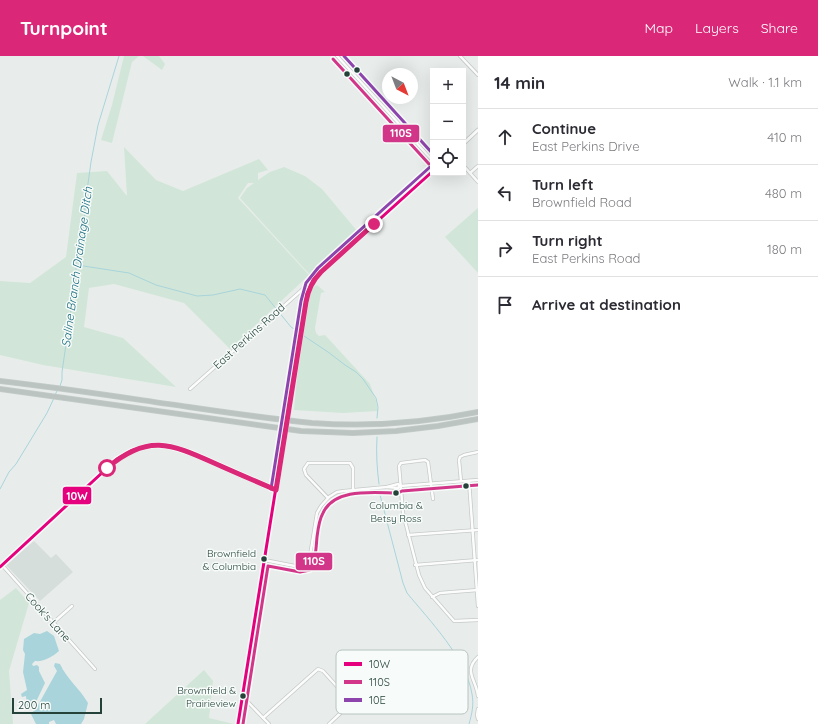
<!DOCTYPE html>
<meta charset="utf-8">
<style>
body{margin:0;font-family:Quicksand,sans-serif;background:#f7f7f7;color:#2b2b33}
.controls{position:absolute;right:12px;top:12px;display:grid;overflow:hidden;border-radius:0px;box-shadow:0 4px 16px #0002}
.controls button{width:36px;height:36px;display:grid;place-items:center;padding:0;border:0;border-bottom:1px solid #e1e1e2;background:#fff;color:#2b2b33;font:20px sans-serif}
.compass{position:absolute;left:382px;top:12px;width:36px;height:36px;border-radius:50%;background:#fff;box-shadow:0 4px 16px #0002;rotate:138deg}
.scale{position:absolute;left:12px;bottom:10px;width:90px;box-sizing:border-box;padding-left:4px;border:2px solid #24423a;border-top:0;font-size:11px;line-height:14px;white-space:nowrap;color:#24423a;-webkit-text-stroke:3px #f7fbf9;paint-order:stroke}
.stop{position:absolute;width:12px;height:12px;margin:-9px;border:3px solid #db2777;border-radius:50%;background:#fff}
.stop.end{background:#db2777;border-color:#fff;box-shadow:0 1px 4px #0008}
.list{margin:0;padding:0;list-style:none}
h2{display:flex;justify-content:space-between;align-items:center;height:52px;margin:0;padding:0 16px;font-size:17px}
h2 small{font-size:13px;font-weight:400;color:#7c7c81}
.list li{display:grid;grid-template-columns:26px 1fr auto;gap:12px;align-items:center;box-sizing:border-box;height:56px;padding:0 16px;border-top:1px solid #e1e1e2}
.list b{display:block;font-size:15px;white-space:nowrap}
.list p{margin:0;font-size:13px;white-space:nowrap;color:#7c7c81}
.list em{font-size:13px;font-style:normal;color:#7c7c81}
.icon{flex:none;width:22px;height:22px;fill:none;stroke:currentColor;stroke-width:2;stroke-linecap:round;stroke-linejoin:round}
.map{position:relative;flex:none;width:478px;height:668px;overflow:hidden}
header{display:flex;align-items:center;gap:24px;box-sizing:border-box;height:56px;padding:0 20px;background:#db2777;color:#fff}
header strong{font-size:19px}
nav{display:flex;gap:22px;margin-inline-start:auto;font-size:14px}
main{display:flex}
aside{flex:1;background:#fff}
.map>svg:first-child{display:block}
.built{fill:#d6dedb}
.green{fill:#d1e6d8}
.water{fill:#a9d4db}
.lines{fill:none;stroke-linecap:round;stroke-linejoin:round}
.stream{stroke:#a9d4db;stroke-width:1}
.minor-casing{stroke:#c5cac8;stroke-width:4}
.tertiary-casing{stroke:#c5cac8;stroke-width:4.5}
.motorway-casing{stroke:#c3ccc9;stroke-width:6}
.minor{stroke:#fcfcfc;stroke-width:2.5}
.tertiary{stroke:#fcfcfc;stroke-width:3}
.motorway{stroke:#bcc4c2;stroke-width:4.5}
.tertiary-bridge-casing{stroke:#c5cac8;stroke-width:4.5;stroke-linecap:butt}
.tertiary-bridge{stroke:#fcfcfc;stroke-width:3}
.bus-1-casing{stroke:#f7fbf9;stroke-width:6}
.bus-2-casing{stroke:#f7fbf9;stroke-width:6}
.bus-3-casing{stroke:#f7fbf9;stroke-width:6}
.bus-1{stroke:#e5007d;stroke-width:3}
.bus-2{stroke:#d23689;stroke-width:3}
.bus-3{stroke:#8e44ad;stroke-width:3}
.route{stroke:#db2777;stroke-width:5}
.bus-dot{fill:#24423a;stroke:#f7fbf9;stroke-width:1.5}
.labels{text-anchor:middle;stroke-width:3;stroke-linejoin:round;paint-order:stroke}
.bus-label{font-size:10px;fill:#24423a;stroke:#f7fbf9;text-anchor:end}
.street-label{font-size:11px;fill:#24423a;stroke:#f7fbf9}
.water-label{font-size:12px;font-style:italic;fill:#1c6f80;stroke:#f7fbf9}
.key{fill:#f7fbf9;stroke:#b8c4c0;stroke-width:1}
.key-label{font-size:11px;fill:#24423a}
.line-badge{stroke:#f7fbf9;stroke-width:1.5}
.badge-label{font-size:11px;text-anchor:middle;font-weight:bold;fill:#fff}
</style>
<header>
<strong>Turnpoint</strong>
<nav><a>Map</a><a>Layers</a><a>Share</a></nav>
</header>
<main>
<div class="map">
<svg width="478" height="668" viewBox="0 0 478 668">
<rect width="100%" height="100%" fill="#e8edeb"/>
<path class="built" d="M34,485L51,502L56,498L73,516L40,545L6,509Z"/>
<g class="green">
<path d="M124,0H139L132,6L112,87L101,84L112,49Z"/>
<path d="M143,0H159L165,8L162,14Z"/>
<path d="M124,91L156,124L183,135L259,103L268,114L258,117V124L270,116L284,111L305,120L322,133L358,176L311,220L240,142L247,132L254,127H248L238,142L309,219L230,293L184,247L114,228L89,232L84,271L123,282L176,331L43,309L0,299V225L30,227L66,201L77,117L107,115L127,140Z"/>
<path d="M478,152V217L445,181Z"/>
<path d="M317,229L325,236L321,237L315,272L316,277L319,280L325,279L370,328L376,345L378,355L343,357L294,354C298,313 301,271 312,232Z"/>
<path d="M16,532L29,547L9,615L13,668H0V544Z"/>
<path d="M204,614L213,625L209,662L234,668H145Z"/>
</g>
<g class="water">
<path d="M47,575L54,580L59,595C52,601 44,606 35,605L32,608L33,610L37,609L39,611V615L45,627L34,650L27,651L26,640L22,641L21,638L27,634L23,616L25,598L23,594L24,583L34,577L40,578Z"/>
<path d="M55,607L60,608C67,623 80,633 88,647L84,663L81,668H56L54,664L49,666V668H36L31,658L37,651L57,615L54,610Z"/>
</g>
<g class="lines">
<g class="stream">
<path d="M77,209L129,217L156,229L197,240L213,239L240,233L265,239L291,271L297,275"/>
<path d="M304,280L328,296L345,309L356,316L363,323L376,342L378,351L377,362"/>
<path d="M60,330L62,324V316L76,219V203L84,177L85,149L91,106L98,69L119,0"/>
<path d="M55,339L58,333"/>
<path d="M377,381C376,397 377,413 379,428"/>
<path d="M0,433L9,416L16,408L47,357L54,342"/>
<path d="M379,435L403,527L407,537C430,565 466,602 472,638C474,648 472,658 469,668"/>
</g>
<defs>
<g id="minor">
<path d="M337,0L433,105"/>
<path d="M460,0L478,19"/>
<path d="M463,109L478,126"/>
<path d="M470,117L478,110"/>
<path d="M190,333L312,225"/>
<path d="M461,425L459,404L460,401L464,399L478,396"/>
<path d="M469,425L478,550"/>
<path d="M387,431L398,432L400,430"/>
<path d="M328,442L306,419L304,413L308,407H350L353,412V433"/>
<path d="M433,443L428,406L425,404L401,407L399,410L403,457L419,519L425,532L454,565L478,564"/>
<path d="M408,479L478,474"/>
<path d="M264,504L300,511L307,510L309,506L317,457L321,450L329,441L337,436L344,435L387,431L398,428L400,430L478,424"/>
<path d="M2,509L95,613"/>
<path d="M415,509L478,504"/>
<path d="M432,541L440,537L478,534"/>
<path d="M54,566L72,550"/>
<path d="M478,601C463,615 476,623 478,640"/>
<path d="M242,641L245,643L269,668"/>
<path d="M478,653L477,659L478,663"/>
<path d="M263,662L318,613L323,615L352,647"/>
<path d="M329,668L365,634"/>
</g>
<g id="tertiary">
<path d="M463,88L478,74"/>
<path d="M289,353L307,238L313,224L433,115"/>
<path d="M0,511L117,403C155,378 181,392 219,409C238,418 256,426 276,434"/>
<path d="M238,668L284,384"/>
</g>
<g id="motorway">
<path d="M0,325C63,332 126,342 189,351C230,357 271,363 312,367C367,371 424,367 478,356"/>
<path d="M0,333L301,375L353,377L396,375L438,370L478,363"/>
</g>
</defs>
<use href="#minor" class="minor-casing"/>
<use href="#tertiary" class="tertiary-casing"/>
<use href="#motorway" class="motorway-casing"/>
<use href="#minor" class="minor"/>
<use href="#tertiary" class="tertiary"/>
<use href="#motorway" class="motorway"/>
<defs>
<path id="tertiary-bridge" d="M284,384L289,353"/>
</defs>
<use href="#tertiary-bridge" class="tertiary-bridge-casing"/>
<use href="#tertiary-bridge" class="tertiary-bridge"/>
<defs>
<g id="bus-1">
<path d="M0,511L117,403L131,395L144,391L156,389L168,390L192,397L276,434"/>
<path d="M238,668L307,238L313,224L321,216L433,115"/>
</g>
<g id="bus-2">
<path d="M333,3L429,108"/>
<path d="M243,668L268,510L300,516L310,514C316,504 316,492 317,481C318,473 319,464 323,457C335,431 375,437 398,437L402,435L478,429"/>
</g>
<g id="bus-3">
<path d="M344,0L433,98"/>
<path d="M271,433L301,245L306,227L318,212L430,111"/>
</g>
</defs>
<use href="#bus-1" class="bus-1-casing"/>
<use href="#bus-2" class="bus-2-casing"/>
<use href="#bus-3" class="bus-3-casing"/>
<use href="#bus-1" class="bus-1"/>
<use href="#bus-2" class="bus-2"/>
<use href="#bus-3" class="bus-3"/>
</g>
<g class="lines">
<path class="route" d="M107,412C147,378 170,387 214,407C234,416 255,425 276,434L306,246C308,234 312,225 321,216L374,168"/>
</g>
<g class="bus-dot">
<circle cx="357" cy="14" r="3.5"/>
<circle cx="347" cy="18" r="3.5"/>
<circle cx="466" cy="430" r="3.5"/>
<circle cx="396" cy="437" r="3.5"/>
<circle cx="264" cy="503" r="3.5"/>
<circle cx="243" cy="640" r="3.5"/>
</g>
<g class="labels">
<g class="bus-label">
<text x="396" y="453" text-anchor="middle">Columbia &amp;<tspan x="396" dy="13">Betsy Ross</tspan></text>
<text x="256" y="501">Brownfield<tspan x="256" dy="13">&amp; Columbia</tspan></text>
<text x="236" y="638">Brownfield &amp;<tspan x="236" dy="13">Prairieview</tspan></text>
</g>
<g class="street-label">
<text transform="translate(249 280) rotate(-42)" y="4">East Perkins Road</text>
<text transform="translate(48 561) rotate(48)" y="4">Cook's Lane</text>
</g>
<g class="water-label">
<text transform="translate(77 211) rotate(-82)" y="4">Saline Branch Drainage Ditch</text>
</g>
</g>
<rect x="336" y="594" width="132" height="64" rx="6" class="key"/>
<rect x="344" y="606" width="18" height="4" fill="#e5007d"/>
<rect x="344" y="624" width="18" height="4" fill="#d23689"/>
<rect x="344" y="642" width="18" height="4" fill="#8e44ad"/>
<g class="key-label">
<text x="369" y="612">10W</text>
<text x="369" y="630">110S</text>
<text x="369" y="648">10E</text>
</g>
<g class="line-badge">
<rect x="382" y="68" width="38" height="19" rx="4" fill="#d23689"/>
<rect x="62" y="430" width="30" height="19" rx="4" fill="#e5007d"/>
<rect x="295" y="496" width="38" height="19" rx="4" fill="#d23689"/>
</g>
<g class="badge-label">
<text x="401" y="81">110S</text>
<text x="77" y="444">10W</text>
<text x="314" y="509">110S</text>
</g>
</svg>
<div class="controls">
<button>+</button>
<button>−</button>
<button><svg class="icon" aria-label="locate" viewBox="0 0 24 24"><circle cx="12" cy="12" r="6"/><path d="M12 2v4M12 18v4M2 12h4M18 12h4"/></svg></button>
</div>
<svg class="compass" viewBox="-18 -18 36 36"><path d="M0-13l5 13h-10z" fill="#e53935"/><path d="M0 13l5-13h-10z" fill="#7c7c81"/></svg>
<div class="scale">200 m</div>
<div class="stop" style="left:107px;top:412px"></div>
<div class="stop end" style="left:374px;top:168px"></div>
</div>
<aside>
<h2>14 min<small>Walk · 1.1 km</small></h2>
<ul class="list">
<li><svg class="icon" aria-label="ahead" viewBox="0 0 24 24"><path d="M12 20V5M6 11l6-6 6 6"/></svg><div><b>Continue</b><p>East Perkins Drive</p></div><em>410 m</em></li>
<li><svg class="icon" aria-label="left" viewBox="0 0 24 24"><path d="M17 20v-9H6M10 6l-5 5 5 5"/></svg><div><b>Turn left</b><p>Brownfield Road</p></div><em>480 m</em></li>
<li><svg class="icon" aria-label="right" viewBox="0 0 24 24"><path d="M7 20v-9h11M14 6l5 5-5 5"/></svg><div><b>Turn right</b><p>East Perkins Road</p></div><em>180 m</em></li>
<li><svg class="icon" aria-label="arrive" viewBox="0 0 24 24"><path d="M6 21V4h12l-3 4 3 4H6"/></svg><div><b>Arrive at destination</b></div></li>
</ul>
</aside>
</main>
